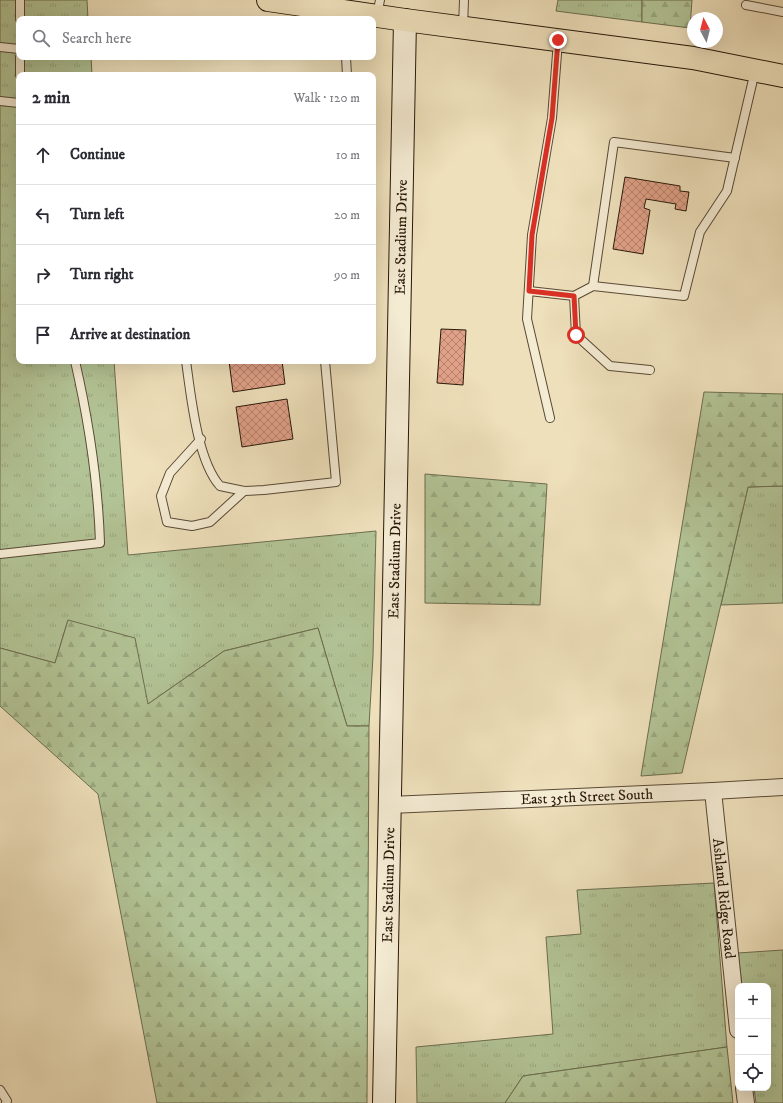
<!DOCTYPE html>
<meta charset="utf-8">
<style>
body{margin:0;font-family:"IM FELL DW Pica",serif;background:#f7f7f7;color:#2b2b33}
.controls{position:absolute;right:12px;bottom:12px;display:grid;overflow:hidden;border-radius:8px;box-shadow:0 4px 16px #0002}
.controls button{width:36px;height:36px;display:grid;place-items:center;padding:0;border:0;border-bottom:1px solid #e1e1e2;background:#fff;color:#2b2b33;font:20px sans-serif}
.compass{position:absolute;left:687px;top:12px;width:36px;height:36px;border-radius:50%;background:#fff;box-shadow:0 4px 16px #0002;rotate:353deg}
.stop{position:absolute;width:12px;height:12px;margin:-9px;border:3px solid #d93025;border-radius:50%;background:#fff}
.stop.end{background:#d93025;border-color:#fff;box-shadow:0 1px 4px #0008}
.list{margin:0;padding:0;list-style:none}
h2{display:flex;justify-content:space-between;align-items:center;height:52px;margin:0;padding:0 16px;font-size:17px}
h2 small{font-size:13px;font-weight:400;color:#7c7c81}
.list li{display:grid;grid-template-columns:26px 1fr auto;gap:12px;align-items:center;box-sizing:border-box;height:60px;padding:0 16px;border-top:1px solid #e1e1e2}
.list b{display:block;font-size:15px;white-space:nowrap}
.list em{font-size:13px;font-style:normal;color:#7c7c81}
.icon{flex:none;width:22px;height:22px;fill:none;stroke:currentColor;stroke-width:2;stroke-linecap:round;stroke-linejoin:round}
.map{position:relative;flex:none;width:783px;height:1103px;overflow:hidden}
.search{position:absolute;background:#fff;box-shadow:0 4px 16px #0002;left:16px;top:16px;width:360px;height:44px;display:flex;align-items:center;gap:10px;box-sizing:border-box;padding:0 14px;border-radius:8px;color:#7c7c81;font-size:15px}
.panel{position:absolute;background:#fff;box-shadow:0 4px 16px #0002;left:16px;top:72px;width:360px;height:292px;border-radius:8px}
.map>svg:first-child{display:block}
.grass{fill:url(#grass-tufts);stroke:#6c6d4e}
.forest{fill:url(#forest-firs);stroke:#6c6d4e}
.building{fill:url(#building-cross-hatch);stroke:#271708}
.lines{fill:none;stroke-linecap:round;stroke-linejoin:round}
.lane-casing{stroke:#594935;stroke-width:10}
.street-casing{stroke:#594935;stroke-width:18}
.secondary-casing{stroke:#271708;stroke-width:24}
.primary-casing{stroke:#271708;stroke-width:24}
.lane{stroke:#f4ebd3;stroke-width:8}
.street{stroke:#f4ebd3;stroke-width:16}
.secondary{stroke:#f4ebd3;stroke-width:22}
.primary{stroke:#eee0bb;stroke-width:22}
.route{stroke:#d93025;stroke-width:5}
.labels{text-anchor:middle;stroke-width:3;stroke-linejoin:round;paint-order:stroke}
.street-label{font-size:15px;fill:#271708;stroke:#f4ebd3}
</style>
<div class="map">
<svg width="783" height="1103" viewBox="0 0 783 1103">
<defs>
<pattern id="grass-tufts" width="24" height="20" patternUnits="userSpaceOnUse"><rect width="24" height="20" fill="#b2c395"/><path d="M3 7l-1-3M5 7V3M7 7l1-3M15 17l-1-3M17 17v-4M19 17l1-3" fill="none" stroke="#99a77f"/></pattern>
<pattern id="forest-firs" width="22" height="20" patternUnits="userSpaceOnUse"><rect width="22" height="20" fill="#b2c395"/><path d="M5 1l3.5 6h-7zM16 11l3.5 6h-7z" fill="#99a77f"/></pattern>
<pattern id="building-cross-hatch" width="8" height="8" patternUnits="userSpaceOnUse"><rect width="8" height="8" fill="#e1a188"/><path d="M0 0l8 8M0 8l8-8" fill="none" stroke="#b6826d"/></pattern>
</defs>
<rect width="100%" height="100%" fill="#eee0bb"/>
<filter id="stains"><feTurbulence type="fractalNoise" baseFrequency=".005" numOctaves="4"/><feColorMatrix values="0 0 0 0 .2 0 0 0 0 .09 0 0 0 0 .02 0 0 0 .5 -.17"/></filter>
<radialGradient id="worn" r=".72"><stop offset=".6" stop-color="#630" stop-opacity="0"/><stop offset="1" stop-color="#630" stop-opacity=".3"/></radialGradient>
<g class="grass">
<path d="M0,0H87L88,19H19V57H91L92,75H19V361H114L128,555L376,531L373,656L369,726H347L318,628L224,651L148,704L68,620L55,663L0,648Z"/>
<path d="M558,0H642V22L556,11Z"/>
<path d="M783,486V603L721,605L748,487Z"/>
<path d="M714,883L727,1047L523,1076L505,1103H417L416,1047L553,1034L546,937L581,934L577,890Z"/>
<path d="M783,950V1103H756L754,1088H768V986H742L738,953Z"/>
</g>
<g class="forest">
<path d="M642,0H692L690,28L642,22Z"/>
<path d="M704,392L783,394V486L748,487L682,773L641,776Z"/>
<path d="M425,474L547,484L540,605L425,603Z"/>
<path d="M68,620L135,638L148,704L224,651L318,628L347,726H369L367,1103H157L98,794L0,706V648L55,663Z"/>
<path d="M727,1047L733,1103H505L523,1076Z"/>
</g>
<g class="building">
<path d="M625,177L680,186V191L689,192L686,211L675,209L676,204L646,199L644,208L650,210L643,254L613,249Z"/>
<path d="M441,329L466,330L463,385L437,383Z"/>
<path d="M229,361H282L285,384L233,392Z"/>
<path d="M287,399L293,439L242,447L236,407Z"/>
</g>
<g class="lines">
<defs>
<g id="lane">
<path d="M20,0V19"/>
<path d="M746,5L783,12"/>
<path d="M377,15L380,0"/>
<path d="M463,27L464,0"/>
<path d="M0,47L19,49"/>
<path d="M20,57V75"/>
<path d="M346,57L347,75"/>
<path d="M0,101L19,103"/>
<path d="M593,286L614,142L735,158"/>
<path d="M529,291L574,296L593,286L684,296L700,232L727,191L755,71"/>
<path d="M574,296L576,335L610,366L650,370"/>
<path d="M186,361C191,396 197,460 220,486L244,491L264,490L336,482L325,361"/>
<path d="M550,418L527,319L532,235L552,118L558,41"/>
<path d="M201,439L170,473L161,496L167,522L192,526L210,522L244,491"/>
<path d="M0,554L100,543C98,481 89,422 75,361"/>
<path d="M0,1090L7,1101L6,1103"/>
</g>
<g id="street">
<path id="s1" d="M713,791L738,1030"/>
<path id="s2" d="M390,805L713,791L783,787"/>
<path d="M744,1088L746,1103"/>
</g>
<g id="secondary">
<path id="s3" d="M384,1103L405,20"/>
</g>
<path id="primary" d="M268,0L405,20L693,58L783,76"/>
</defs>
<use href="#lane" class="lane-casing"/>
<use href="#street" class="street-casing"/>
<use href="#secondary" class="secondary-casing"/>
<use href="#primary" class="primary-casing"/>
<use href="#lane" class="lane"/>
<use href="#street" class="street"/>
<use href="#secondary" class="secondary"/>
<use href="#primary" class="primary"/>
</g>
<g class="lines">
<path class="route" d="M558,40L552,118L532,235L529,291L574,296L576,335"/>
</g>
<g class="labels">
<g class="street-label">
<text dy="5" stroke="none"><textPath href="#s3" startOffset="866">East Stadium Drive</textPath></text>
<text dy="5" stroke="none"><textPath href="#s3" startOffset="542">East Stadium Drive</textPath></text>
<text dy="5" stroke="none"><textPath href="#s2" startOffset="197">East 35th Street South</textPath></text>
<text dy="5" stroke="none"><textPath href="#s3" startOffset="218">East Stadium Drive</textPath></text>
<text dy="5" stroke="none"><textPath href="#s1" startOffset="108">Ashland Ridge Road</textPath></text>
</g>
</g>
<rect width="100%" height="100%" filter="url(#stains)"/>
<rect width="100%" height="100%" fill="url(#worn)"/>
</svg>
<div class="controls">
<button>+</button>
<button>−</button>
<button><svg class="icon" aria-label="locate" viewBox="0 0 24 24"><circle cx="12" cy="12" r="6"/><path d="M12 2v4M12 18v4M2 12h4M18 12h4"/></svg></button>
</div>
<svg class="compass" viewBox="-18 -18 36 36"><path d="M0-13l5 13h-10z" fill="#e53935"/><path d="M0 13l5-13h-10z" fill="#7c7c81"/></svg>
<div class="stop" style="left:576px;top:335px"></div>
<div class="stop end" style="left:558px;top:40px"></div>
<div class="search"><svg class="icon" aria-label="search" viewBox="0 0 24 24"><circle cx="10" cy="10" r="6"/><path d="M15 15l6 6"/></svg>Search here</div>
<section class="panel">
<h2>2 min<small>Walk · 120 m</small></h2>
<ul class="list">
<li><svg class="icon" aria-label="ahead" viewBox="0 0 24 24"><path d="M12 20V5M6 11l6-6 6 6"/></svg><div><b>Continue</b></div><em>10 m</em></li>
<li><svg class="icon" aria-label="left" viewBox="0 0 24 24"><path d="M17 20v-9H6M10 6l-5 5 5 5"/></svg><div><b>Turn left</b></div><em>20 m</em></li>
<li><svg class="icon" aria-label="right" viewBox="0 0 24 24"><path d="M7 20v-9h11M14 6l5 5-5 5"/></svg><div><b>Turn right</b></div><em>90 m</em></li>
<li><svg class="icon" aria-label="arrive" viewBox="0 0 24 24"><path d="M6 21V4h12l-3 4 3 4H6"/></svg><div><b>Arrive at destination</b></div></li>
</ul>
</section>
</div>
